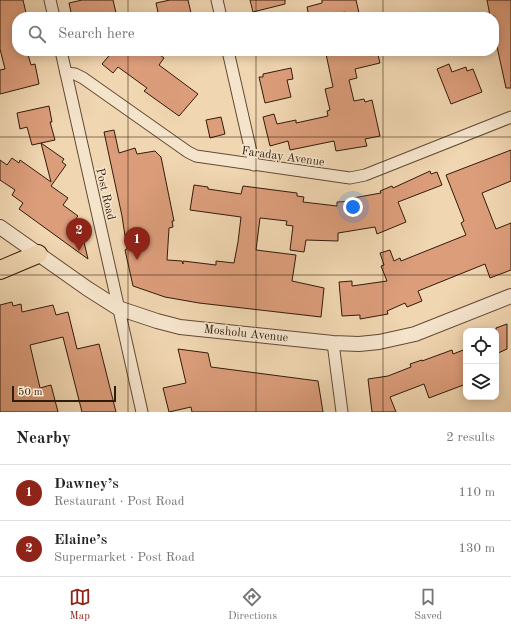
<!DOCTYPE html>
<meta charset="utf-8">
<style>
body{margin:0;font-family:"Old Standard TT",serif;background:#f2f2f2;color:#222}
.controls{position:absolute;right:12px;bottom:12px;display:grid;overflow:hidden;border-radius:8px;box-shadow:0 2px 10px #0003}
.controls button{width:36px;height:36px;display:grid;place-items:center;padding:0;border:0;border-bottom:1px solid #e0e0e0;background:#fff;color:#222;font:20px sans-serif}
.scale{position:absolute;left:12px;bottom:10px;width:104px;box-sizing:border-box;padding-left:4px;border:2px solid #321b09;border-top:0;font-size:11px;line-height:14px;white-space:nowrap;color:#321b09;-webkit-text-stroke:3px #f5e4cc;paint-order:stroke}
.you{position:absolute;left:353px;top:207px;width:14px;height:14px;margin:-10px;border:3px solid #fff;border-radius:50%;background:#1a73e8;box-shadow:0 0 0 6px #1a73e833}
.badge{display:grid;place-items:center;width:26px;height:26px;border-radius:50%;background:#8f2418;color:#fff;font-size:13px;font-weight:700}
.pin{position:absolute;translate:-50% -33px;filter:drop-shadow(0 1px 2px #0008)}
.pin::after{content:'';position:absolute;top:21px;width:14px;height:12px;background:inherit;clip-path:polygon(0 0,100% 0,50% 100%)}
.list{margin:0;padding:0;list-style:none}
h2{display:flex;justify-content:space-between;align-items:center;height:52px;margin:0;padding:0 16px;font-size:17px}
h2 small{font-size:13px;font-weight:400;color:#767676}
.list li{display:grid;grid-template-columns:26px 1fr auto;gap:12px;align-items:center;box-sizing:border-box;height:56px;padding:0 16px;border-top:1px solid #e0e0e0}
.list b{display:block;font-size:15px;white-space:nowrap}
.list p{margin:0;font-size:13px;white-space:nowrap;color:#767676}
.list em{font-size:13px;font-style:normal;color:#767676}
.icon{flex:none;width:22px;height:22px;fill:none;stroke:currentColor;stroke-width:2;stroke-linecap:round;stroke-linejoin:round}
.map{position:relative;flex:none;width:511px;height:412px;overflow:hidden}
.search{position:absolute;background:#fff;box-shadow:0 2px 10px #0003;left:12px;right:12px;top:12px;height:44px;display:flex;align-items:center;gap:10px;box-sizing:border-box;padding:0 14px;border-radius:16px;color:#767676;font-size:15px}
.sheet{height:164px;background:#fff}
nav{display:flex;justify-content:space-around;align-items:center;box-sizing:border-box;height:56px;border-top:1px solid #e0e0e0;background:#fff;font-size:11px;color:#767676}
nav a{display:grid;justify-items:center;gap:2px}
nav .on{color:#8f2418}
.map>svg:first-child{display:block}
.building{fill:#dc9d7b;stroke:#321b09}
.lines{fill:none;stroke-linecap:round;stroke-linejoin:round}
.minor-casing{stroke:#624a33;stroke-width:13}
.tertiary-casing{stroke:#624a33;stroke-width:16}
.primary-casing{stroke:#321b09;stroke-width:20}
.minor{stroke:#f5e4cc;stroke-width:11}
.tertiary{stroke:#f5e4cc;stroke-width:14}
.primary{stroke:#f0d6b1;stroke-width:18}
.grid{fill:none;stroke:#321b09;stroke-width:1;stroke-opacity:0.55}
.labels{text-anchor:middle;stroke-width:3.5;stroke-linejoin:round;paint-order:stroke}
.street-label{font-size:12px;fill:#321b09;stroke:#f5e4cc}
</style>
<div class="map">
<svg width="511" height="412" viewBox="0 0 511 412">
<rect width="100%" height="100%" fill="#f0d6b1"/>
<filter id="stains"><feTurbulence type="fractalNoise" baseFrequency=".005" numOctaves="4"/><feColorMatrix values="0 0 0 0 .2 0 0 0 0 .09 0 0 0 0 .02 0 0 0 .5 -.17"/></filter>
<radialGradient id="worn" r=".72"><stop offset=".6" stop-color="#630" stop-opacity="0"/><stop offset="1" stop-color="#630" stop-opacity=".3"/></radialGradient>
<g class="building">
<path d="M0,0H23L27,17H17V51H27L31,65L35,64L39,84L0,94V70L5,69L0,49Z"/>
<path d="M82,0H113L117,17H72L69,3Z"/>
<path d="M170,0H188L192,17H159L156,3Z"/>
<path d="M250,0H285V4L253,12Z"/>
<path d="M322,0H356L359,13L346,16L345,12L321,17H309L307,7L322,3Z"/>
<path d="M487,0H511V88H506L494,33V16H490Z"/>
<path d="M113,51H155L164,58L159,65L198,94L179,116L144,91L147,88L118,67L113,73L102,64Z"/>
<path d="M340,51H377L380,63L355,69L357,78L349,80L354,101L364,99L365,102L372,100L380,136L365,139L367,146L336,151L334,141L290,150L288,141L270,146L263,117L274,114L277,124L296,120V123L328,116L327,111L330,110L325,89L333,87L326,54Z"/>
<path d="M449,64L452,72L466,67L467,71L473,69L482,92L451,104L437,69Z"/>
<path d="M291,68L293,79L287,80L291,97L265,103L259,77H263V74Z"/>
<path d="M49,106L52,122H50L55,140L41,143L64,159L62,162L66,165L51,186L68,198L63,205L78,216L74,221L80,225L88,259L19,209L23,203L12,195L15,190L0,180V160L7,165L12,158L19,163L20,160L51,182L41,143L32,145L27,127L20,129L17,113Z"/>
<path d="M221,117L225,134L210,138L206,120Z"/>
<path d="M114,130L119,153L135,148L137,154L155,151L161,157L174,221H172L173,227L169,228L167,260L182,261L183,264V261L216,265V261L234,263L238,242L241,217L190,210L194,185L208,187V189L241,194L243,186L297,193V196L304,197L303,202L337,206V202L353,201V198L381,193L380,191L392,186L393,188L430,171L431,174L437,172L442,185L398,202L406,222L377,234L375,227L338,233V241L306,240L304,252L290,250L293,226L286,225L287,221L260,218L256,250L296,255L292,281L324,288L321,317L199,303L165,297L133,286L125,250L127,249L122,216L104,132Z"/>
<path d="M511,150V181L482,193L496,229L511,223V270L490,278L485,264L418,291L422,301L407,307L405,303L387,311L388,314L360,319V315L342,316L339,282L352,281V286L387,281L381,266L384,265L380,253L390,250L394,261L400,258L401,261L466,235L461,223L464,221L446,175Z"/>
<path d="M12,302L13,306L21,304L22,312L53,305L56,315L68,312L77,349L99,344L116,412H82L63,337L30,345L40,388L51,385L58,412H0V305Z"/>
<path d="M507,324V349L496,354V328Z"/>
<path d="M178,349L208,353L211,367L318,381L323,412H192L191,407L169,412L163,388L186,383Z"/>
<path d="M466,349V384L429,398L424,384L390,397L396,412H372L368,379L388,376L411,367L410,364L422,360V361L452,350L453,354Z"/>
</g>
<g class="lines">
<defs>
<g id="minor">
<path d="M50,0L54,17"/>
<path d="M217,0L221,17"/>
<path d="M61,51L142,412"/>
<path d="M228,51L254,165"/>
<path d="M66,73L75,74L83,78L188,152L196,156L350,178L365,175L511,117"/>
<path d="M333,343L342,412"/>
</g>
<path id="tertiary" d="M0,227L88,289L118,308L157,321L180,327L333,343L359,344L379,342L415,334L511,296"/>
<path id="primary" d="M0,270L38,254"/>
</defs>
<use href="#minor" class="minor-casing"/>
<use href="#tertiary" class="tertiary-casing"/>
<use href="#primary" class="primary-casing"/>
<use href="#minor" class="minor"/>
<use href="#tertiary" class="tertiary"/>
<use href="#primary" class="primary"/>
</g>
<path class="grid" d="M128,0V17M256,0V17M383,0V17M128,51V412M256,51V412M383,51V412M0,137H511M0,275H511"/>
<g class="labels">
<g class="street-label">
<text transform="translate(283 156) rotate(8)" y="4">Faraday Avenue</text>
<text transform="translate(106 194) rotate(77)" y="4">Post Road</text>
<text transform="translate(246 333) rotate(6)" y="4">Mosholu Avenue</text>
</g>
</g>
<rect width="100%" height="100%" filter="url(#stains)"/>
<rect width="100%" height="100%" fill="url(#worn)"/>
</svg>
<div class="controls">
<button><svg class="icon" aria-label="locate" viewBox="0 0 24 24"><circle cx="12" cy="12" r="6"/><path d="M12 2v4M12 18v4M2 12h4M18 12h4"/></svg></button>
<button><svg class="icon" aria-label="layers" viewBox="0 0 24 24"><path d="M12 4l9 5-9 5-9-5zM3 14l9 5 9-5"/></svg></button>
</div>
<div class="scale">50 m</div>
<div class="you"></div>
<div class="pin badge" style="left:137px;top:260px">1</div>
<div class="pin badge" style="left:79px;top:251px">2</div>
<div class="search"><svg class="icon" aria-label="search" viewBox="0 0 24 24"><circle cx="10" cy="10" r="6"/><path d="M15 15l6 6"/></svg>Search here</div>
</div>
<section class="sheet">
<h2>Nearby<small>2 results</small></h2>
<ul class="list">
<li><span class="badge">1</span><div><b>Dawney’s</b><p>Restaurant · Post Road</p></div><em>110 m</em></li>
<li><span class="badge">2</span><div><b>Elaine’s</b><p>Supermarket · Post Road</p></div><em>130 m</em></li>
</ul>
</section>
<nav>
<a class="on"><svg class="icon" aria-label="map" viewBox="0 0 24 24"><path d="M3 6l6-2 6 2 6-2v14l-6 2-6-2-6 2zM9 4v14M15 6v14"/></svg>Map</a>
<a><svg class="icon" aria-label="directions" viewBox="0 0 24 24"><path d="M12 3l9 9-9 9-9-9zM9 14v-3h6M13 9l2 2-2 2"/></svg>Directions</a>
<a><svg class="icon" aria-label="saved" viewBox="0 0 24 24"><path d="M7 4h10v16l-5-4-5 4z"/></svg>Saved</a>
</nav>
